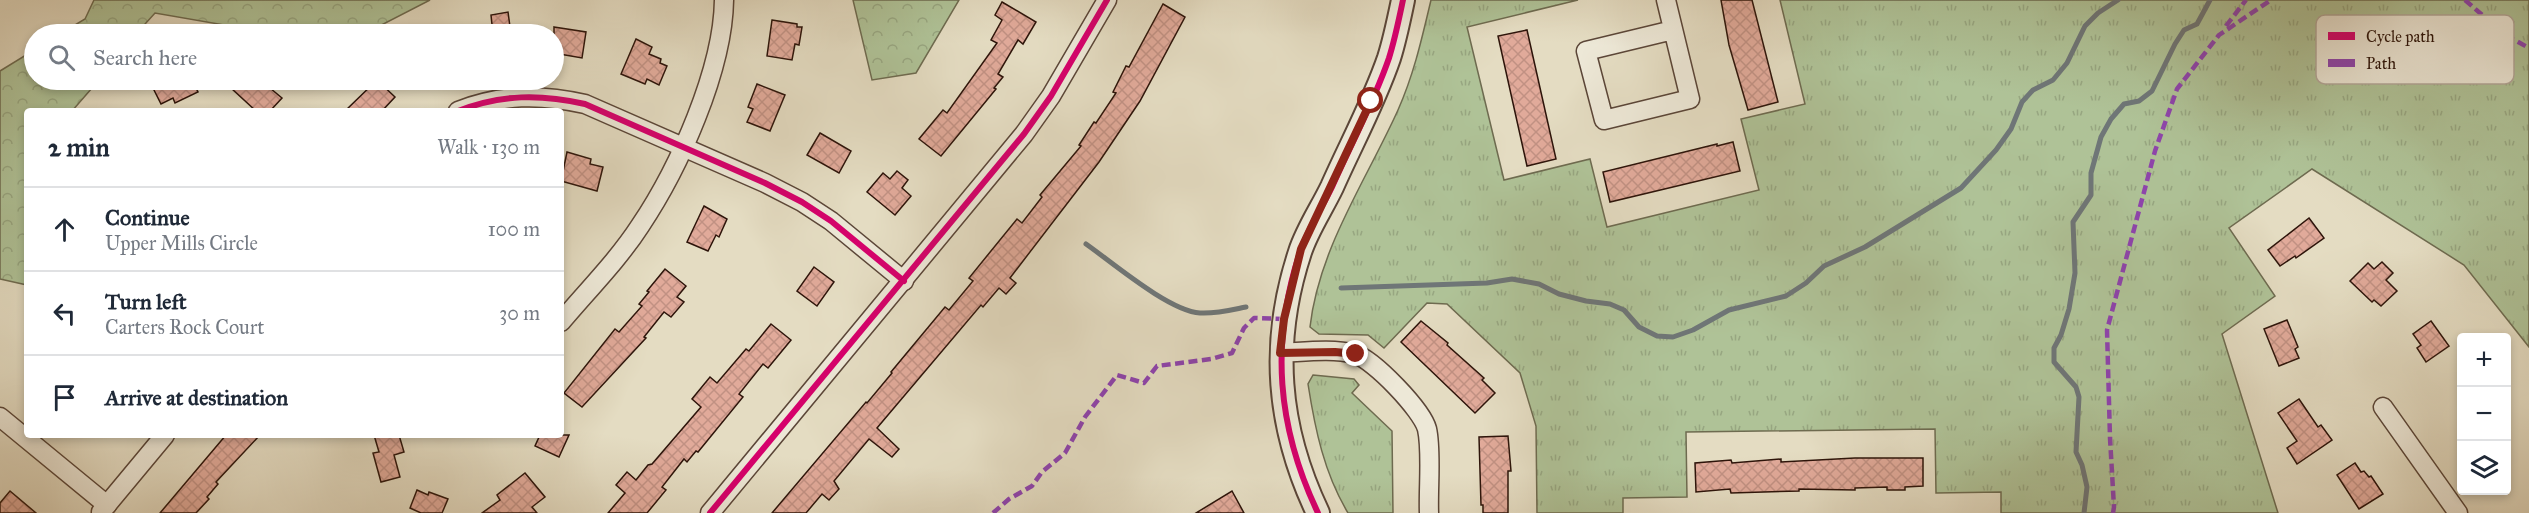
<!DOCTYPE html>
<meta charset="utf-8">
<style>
body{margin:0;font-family:"IM FELL Great Primer",serif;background:#f6f6f7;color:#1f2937}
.controls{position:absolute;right:18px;bottom:18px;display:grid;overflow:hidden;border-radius:6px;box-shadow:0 3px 9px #0003}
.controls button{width:54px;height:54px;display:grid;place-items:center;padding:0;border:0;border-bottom:2px solid #e0e1e3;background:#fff;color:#1f2937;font:30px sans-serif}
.stop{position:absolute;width:18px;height:18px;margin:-14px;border:4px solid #8f2418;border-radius:50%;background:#fff}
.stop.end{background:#8f2418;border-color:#fff;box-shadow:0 2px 6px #0008}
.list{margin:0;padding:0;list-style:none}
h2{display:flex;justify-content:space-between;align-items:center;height:78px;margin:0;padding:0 24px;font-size:26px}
h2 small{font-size:20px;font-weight:400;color:#747a83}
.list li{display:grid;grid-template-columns:39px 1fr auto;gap:18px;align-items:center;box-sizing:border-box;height:84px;padding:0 24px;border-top:2px solid #e0e1e3}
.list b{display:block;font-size:22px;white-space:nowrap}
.list p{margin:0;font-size:20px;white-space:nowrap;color:#747a83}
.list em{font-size:20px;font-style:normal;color:#747a83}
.icon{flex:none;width:33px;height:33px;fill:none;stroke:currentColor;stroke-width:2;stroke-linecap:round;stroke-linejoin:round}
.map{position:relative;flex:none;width:2529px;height:513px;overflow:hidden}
.search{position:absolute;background:#fff;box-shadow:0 3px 9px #0003;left:24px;top:24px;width:540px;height:66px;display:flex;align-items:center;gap:15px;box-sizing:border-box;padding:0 21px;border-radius:33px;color:#747a83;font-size:22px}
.panel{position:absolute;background:#fff;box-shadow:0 3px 9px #0003;left:24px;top:108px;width:540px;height:330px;border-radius:6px}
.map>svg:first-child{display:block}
.forest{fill:url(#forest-crowns);stroke:#6e6b50;stroke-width:1.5}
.park{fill:url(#park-tufts);stroke:#6e6b50;stroke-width:1.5}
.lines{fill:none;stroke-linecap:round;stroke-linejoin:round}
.stream{stroke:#6f7677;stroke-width:5}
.building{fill:url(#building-cross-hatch);stroke:#2d140a;stroke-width:1.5}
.minor-casing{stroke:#5b4638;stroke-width:21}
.tertiary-casing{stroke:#5b4638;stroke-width:26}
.minor{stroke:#ede8d7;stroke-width:18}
.tertiary{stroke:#ede8d7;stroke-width:22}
.quiet{stroke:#8e44ad;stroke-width:4.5;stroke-dasharray:9 4.5;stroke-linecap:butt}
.cycleway-casing{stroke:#ede8d7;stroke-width:10}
.cycleway{stroke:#d6006c;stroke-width:6}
.route{stroke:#8f2418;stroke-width:8}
.key{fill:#ede8d7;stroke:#b3a89a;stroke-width:1.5}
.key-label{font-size:16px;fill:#2d140a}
</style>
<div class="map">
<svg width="2529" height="513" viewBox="0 0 2529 513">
<defs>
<pattern id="forest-crowns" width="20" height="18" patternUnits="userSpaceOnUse" patternTransform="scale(1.5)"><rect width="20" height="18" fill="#afc297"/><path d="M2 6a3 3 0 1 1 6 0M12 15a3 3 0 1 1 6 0" fill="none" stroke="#97a681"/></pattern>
<pattern id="park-tufts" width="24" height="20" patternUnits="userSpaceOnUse" patternTransform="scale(1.5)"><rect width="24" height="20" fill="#afc297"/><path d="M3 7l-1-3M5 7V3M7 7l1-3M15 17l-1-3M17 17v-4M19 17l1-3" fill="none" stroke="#97a681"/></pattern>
<pattern id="building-cross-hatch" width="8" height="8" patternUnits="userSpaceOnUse" patternTransform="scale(1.5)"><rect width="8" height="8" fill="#e1aa9a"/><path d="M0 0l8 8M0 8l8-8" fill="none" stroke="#c19183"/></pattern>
</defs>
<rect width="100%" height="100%" fill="#e4dcc2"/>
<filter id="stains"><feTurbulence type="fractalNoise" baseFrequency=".00333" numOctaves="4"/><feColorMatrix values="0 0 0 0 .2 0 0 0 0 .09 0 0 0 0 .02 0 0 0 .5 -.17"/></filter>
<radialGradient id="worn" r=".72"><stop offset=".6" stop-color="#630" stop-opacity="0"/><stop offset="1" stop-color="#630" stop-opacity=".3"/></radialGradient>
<g class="forest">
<path d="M94,0H430L364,34H276L155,13L136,34H60L85,19Z"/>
<path d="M853,0H959L916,73L872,80Z"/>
<path d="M34,50V80H99L72,111H27V285L0,279V71Z"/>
</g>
<g class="park">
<path d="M1431,0H1578L1467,27L1504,180L1590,159L1607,227L1759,190L1741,119L1805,104L1780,0H2529V347L2464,265L2312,169L2229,228L2275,296L2222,334L2278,513H2001V492L1936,493L1935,429L1686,432L1687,497L1623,498V513H1537L1536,426L1520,373L1447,304L1427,303L1384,348L1368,335L1319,334L1310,327C1319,248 1366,181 1398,110C1414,74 1422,38 1431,0Z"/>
<path d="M1313,375L1354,379L1359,385L1352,393L1392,431L1393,513H1348C1324,473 1315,429 1308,384Z"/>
</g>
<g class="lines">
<g class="stream">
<path d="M1086,244C1113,263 1169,311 1200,313C1216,314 1231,310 1246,307"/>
<path d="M1341,288L1487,283L1512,279L1539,284L1559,294L1586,301L1610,304L1624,310L1639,327L1657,336L1673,337L1693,330L1729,310L1786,296L1806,283L1824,266L1865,247L1961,188L1996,150L2011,129L2022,102L2033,90L2053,80L2067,63L2085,26L2098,13L2118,0"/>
<path d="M2084,513L2087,487L2082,465L2076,452L2079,397L2076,387L2054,362V348L2061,335L2069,309L2075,273L2073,222L2091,195V173L2101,137L2111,119L2124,104L2139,101L2152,91L2175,44L2184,30L2197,24L2210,0"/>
</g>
</g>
<g class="building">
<path d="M1721,0H1752L1778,102L1748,110L1729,45Z"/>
<path d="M1002,2L1036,22L1023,44L1018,40L998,74L1003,77L994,88L996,89L941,156L919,139L943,110L947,113L997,43L991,40L1002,20L995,15Z"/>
<path d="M1163,4L1185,17L1140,101L1099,162L1010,278L1016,283L1006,294L999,288L983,307L981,305L877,428L899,449L892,457L869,439L834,481L839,489L829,500L822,494L806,513H772L866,402L867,403L892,373L891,372L945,307L949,310L973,281L969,278L1017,219L1022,223L1042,197L1040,195L1081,146L1079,145L1094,122L1096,123L1116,93L1113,92L1126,66L1129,67Z"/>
<path d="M508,12L511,34H493L491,15Z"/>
<path d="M772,20L797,24V27H802L799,45L795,44L792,60L767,56Z"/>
<path d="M554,27L586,32L582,58L554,53Z"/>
<path d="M1527,30L1556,159L1527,166L1498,36Z"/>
<path d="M636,39L652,47L649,54L661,59L660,63L667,66L659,85L647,79L645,84L621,74Z"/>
<path d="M149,80H192L198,92L175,103L173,98L161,104Z"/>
<path d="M240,80H278L270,88L282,98L270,111H256L232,89Z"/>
<path d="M377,80L395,97L382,111H345Z"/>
<path d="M757,84L785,95L770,131L747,122L753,109L748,107Z"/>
<path d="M820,133L851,151L839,173L807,155Z"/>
<path d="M1733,142L1740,171L1610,202L1603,172L1717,144V146Z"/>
<path d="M567,152L591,159L590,164L603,167L597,191L561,181Z"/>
<path d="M897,171L908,180L902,188L911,196L895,215L867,192L883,173L890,179Z"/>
<path d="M704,206L727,219L719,237L716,235L708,251L687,242Z"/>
<path d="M2309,218L2324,238L2296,258L2295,256L2280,266L2268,250Z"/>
<path d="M2382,262L2393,273L2386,280L2397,291L2381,306L2374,300L2372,302L2350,281L2368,263L2374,269Z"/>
<path d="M814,267L834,282L817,306L797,291Z"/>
<path d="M665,269L686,286L677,297L684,302L671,317L664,312L644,337L646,338L582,407L564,393L615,329L619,332L642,306L639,304L649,292L647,291Z"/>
<path d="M2287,320L2298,347L2295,349L2299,358L2279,366L2264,329Z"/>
<path d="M1421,321L1448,343L1447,345L1484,378L1482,380L1495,393L1475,413L1401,342Z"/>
<path d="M2431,321L2449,346L2426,362L2417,348L2421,345L2413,334Z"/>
<path d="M771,324L791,340L768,368L763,364L739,394L743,397L698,452L696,451L687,462L684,459L662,487L666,490L647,513H608L625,493L616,485L627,472L636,480L648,465L652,464L701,407L692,399L710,377L717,383L746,349L749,351Z"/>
<path d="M2299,399L2318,427L2321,425L2332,440L2297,464L2287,448L2297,441L2278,413Z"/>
<path d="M226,435H260L216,482L218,484L207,497L209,499L196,513H160Z"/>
<path d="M374,435H399L404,452L394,455L400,477L381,482L373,453L379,452Z"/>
<path d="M540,435H569L559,457L535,446Z"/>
<path d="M1508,436L1511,471H1508V513H1483V505H1481L1479,437Z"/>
<path d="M1855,458H1923V486L1905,487V490H1887V487L1855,488V490L1799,489V491L1731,493L1730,489L1696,492L1695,463L1731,460L1732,463L1781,459V462Z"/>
<path d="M2355,463L2361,472L2364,471L2369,477L2371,476L2383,494L2359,509L2337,475Z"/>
<path d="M525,473L545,497L532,507L537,513H482L500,500L497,495Z"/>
<path d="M417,490L428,495L429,492L448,499L442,513H421L410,508Z"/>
<path d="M10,491L36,513H0V503Z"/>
<path d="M1232,491L1244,513H1196Z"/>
</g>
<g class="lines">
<defs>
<g id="minor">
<path d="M1666,0L1690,99L1604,120L1586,51L1673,30"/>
<path d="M458,111C501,94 541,94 585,104L765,183L802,202L831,221L904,281"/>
<path d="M561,322C587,291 618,260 640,226C679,168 723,70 724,0"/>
<path d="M1280,353C1304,352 1332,348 1355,354C1374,360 1422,410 1427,429C1432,451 1428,489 1429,513"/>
<path d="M2383,407L2458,513"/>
<path d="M0,417L107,505"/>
<path d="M101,512L165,435"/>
<path d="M710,513L1024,134L1051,96L1107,0"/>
</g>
<path id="tertiary" d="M1318,513C1277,427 1270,343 1300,252C1307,230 1322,208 1332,187C1351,144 1374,102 1389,58C1395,39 1399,19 1403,0"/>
</defs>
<use href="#minor" class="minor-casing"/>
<use href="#tertiary" class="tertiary-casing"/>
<use href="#minor" class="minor"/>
<use href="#tertiary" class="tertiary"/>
<g class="quiet">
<path d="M2465,0L2504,34L2529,48"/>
<path d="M2226,26L2246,0"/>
<path d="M993,513L1009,499L1032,486L1042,472L1065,453L1085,417L1117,375L1144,383L1157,366L1211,359L1232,353L1244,328L1254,318L1284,319"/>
<path d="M2113,513L2114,507L2110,438L2107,330L2155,151L2177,89L2219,35L2271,0"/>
</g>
<defs>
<g id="cycleway">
<path d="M458,111C501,94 541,94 585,104L765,183L802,202L831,221L904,281"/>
<path d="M710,513L1024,134L1051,96L1107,0"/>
<path d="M1318,513C1277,427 1270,343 1300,252C1307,230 1322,208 1332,187C1351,144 1374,102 1389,58C1395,39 1399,19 1403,0"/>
</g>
</defs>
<use href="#cycleway" class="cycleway-casing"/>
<use href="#cycleway" class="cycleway"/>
</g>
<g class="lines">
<path class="route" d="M1356,354L1335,352L1280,353L1284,319L1301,249L1371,101"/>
</g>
<rect x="2316" y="15" width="198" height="69" rx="9" class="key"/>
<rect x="2328" y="32" width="27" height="8" fill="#d6006c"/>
<rect x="2328" y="59" width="27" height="8" fill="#8e44ad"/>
<g class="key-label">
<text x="2366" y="42">Cycle path</text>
<text x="2366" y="69">Path</text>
</g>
<rect width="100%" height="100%" filter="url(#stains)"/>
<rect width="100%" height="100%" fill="url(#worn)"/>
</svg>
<div class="controls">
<button>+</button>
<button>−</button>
<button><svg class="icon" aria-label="layers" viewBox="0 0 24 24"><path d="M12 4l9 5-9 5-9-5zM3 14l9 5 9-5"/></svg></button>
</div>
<div class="stop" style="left:1371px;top:101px"></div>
<div class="stop end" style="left:1356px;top:354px"></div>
<div class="search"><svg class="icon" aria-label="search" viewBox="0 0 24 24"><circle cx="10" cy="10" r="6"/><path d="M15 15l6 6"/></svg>Search here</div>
<section class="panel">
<h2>2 min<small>Walk · 130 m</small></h2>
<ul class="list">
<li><svg class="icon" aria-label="ahead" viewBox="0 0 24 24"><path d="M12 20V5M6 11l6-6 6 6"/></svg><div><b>Continue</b><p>Upper Mills Circle</p></div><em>100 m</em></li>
<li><svg class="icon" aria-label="left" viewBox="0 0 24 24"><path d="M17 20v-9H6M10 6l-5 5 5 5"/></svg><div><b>Turn left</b><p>Carters Rock Court</p></div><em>30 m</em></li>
<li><svg class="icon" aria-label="arrive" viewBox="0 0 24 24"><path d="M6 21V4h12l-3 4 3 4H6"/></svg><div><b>Arrive at destination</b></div></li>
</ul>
</section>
</div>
